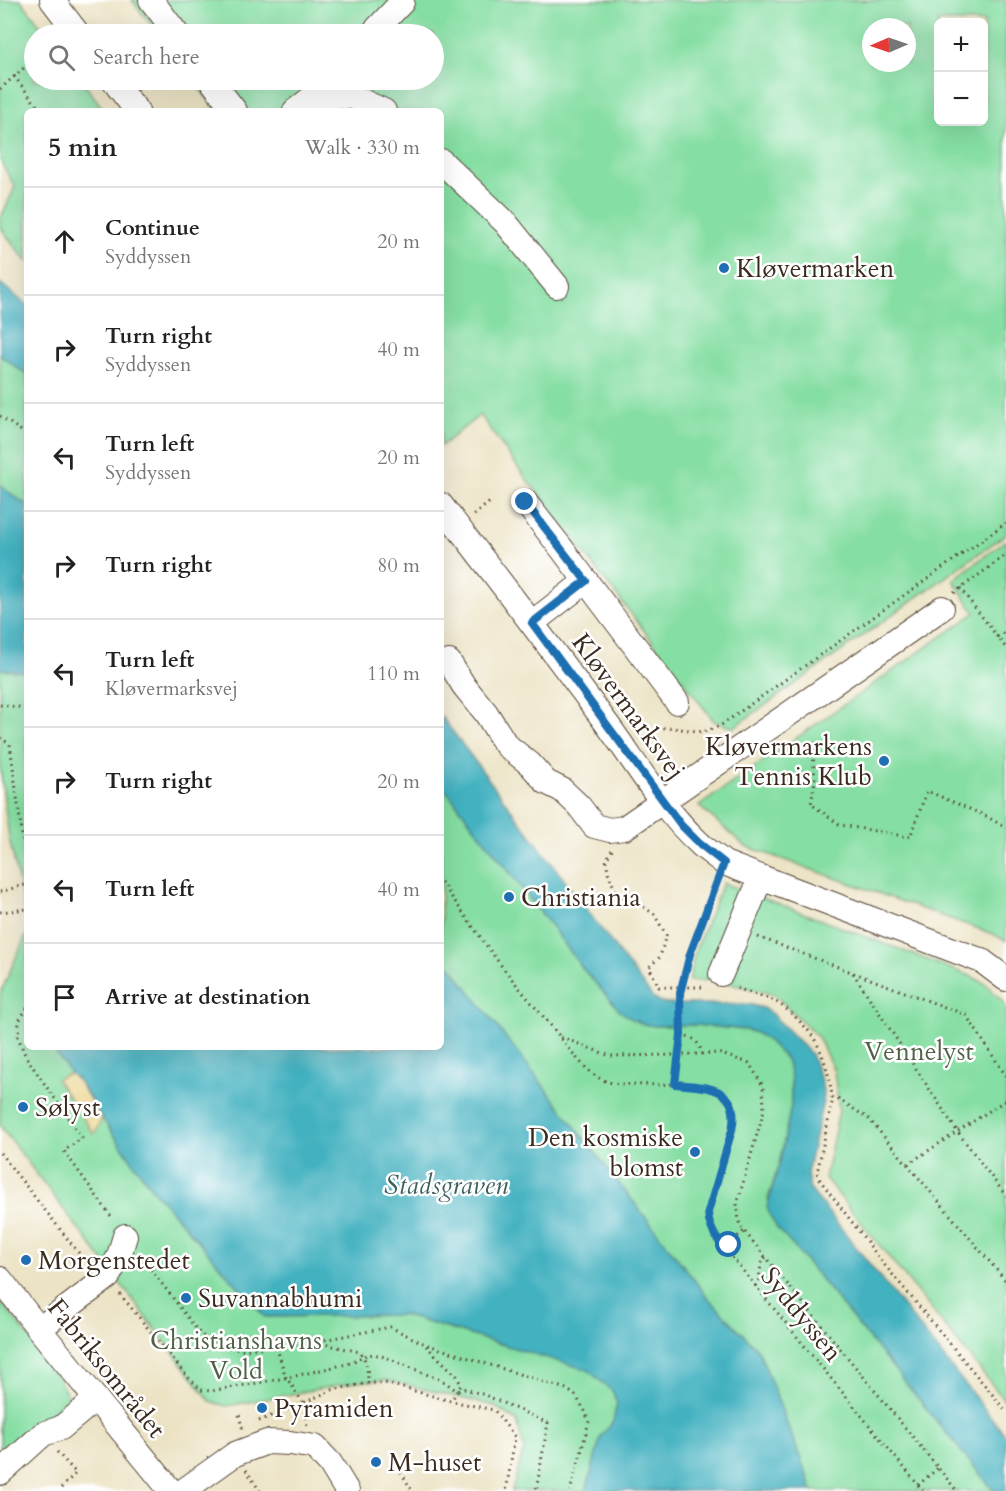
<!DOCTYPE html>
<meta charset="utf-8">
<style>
body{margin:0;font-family:Cardo,serif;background:#f2f2f2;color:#222}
.controls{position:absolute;right:18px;top:18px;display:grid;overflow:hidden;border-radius:9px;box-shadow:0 6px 24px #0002}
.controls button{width:54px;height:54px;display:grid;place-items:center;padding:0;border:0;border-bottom:2px solid #e0e0e0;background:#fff;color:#222;font:30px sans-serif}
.compass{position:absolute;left:862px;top:18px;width:54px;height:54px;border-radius:50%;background:#fff;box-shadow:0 6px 24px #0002;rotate:268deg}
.stop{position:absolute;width:18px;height:18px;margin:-14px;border:4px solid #1f6fb2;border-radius:50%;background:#fff}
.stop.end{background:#1f6fb2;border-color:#fff;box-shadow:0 2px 6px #0008}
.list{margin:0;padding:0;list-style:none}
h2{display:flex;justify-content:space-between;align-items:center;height:78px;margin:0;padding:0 24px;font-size:26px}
h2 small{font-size:20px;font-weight:400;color:#767676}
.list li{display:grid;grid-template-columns:39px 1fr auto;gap:18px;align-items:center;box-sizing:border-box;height:108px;padding:0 24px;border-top:2px solid #e0e0e0}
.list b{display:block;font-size:22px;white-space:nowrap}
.list p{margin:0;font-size:20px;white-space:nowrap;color:#767676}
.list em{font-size:20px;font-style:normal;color:#767676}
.icon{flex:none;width:33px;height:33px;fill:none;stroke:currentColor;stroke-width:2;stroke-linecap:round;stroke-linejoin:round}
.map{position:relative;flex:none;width:1006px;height:1491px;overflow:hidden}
.search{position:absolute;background:#fff;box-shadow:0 6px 24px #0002;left:24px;top:24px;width:420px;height:66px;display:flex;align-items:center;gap:15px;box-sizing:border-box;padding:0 21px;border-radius:33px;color:#767676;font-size:22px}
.panel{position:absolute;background:#fff;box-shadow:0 6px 24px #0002;left:24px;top:108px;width:420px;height:942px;border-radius:9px}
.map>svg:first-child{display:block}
.green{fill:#85dea3;stroke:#608460;stroke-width:1.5;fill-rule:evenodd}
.sand{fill:#eeda9e;stroke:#94825e;stroke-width:1.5}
.water{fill:#43b1c0;stroke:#3f6e6f;stroke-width:1.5}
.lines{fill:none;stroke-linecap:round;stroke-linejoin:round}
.minor-casing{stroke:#564637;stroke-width:26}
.path{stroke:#564637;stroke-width:3;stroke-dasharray:1.5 4.5;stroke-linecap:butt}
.minor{stroke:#fff;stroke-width:24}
.route{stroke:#1f6fb2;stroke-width:8}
.poi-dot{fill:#1f6fb2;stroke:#fff;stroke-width:2}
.labels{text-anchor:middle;stroke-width:5;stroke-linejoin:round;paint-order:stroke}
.poi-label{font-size:26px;fill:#3b2a1e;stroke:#fff;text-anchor:start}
.street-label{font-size:26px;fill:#3b2a1e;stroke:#fff}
.park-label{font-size:26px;fill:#516046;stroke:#fff}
.water-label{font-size:27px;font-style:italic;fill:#3e605f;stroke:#fff}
</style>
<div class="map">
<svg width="1006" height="1491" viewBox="0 0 1006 1491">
<rect width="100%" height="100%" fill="#fff"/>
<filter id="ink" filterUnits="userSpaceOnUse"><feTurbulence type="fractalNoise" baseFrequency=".0167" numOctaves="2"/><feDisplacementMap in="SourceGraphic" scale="12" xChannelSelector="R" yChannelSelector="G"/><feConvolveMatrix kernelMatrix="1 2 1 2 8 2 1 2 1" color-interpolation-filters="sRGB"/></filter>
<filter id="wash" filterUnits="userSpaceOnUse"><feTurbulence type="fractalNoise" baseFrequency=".008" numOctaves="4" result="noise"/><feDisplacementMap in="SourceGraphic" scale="24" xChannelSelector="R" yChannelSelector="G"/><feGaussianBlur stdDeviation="1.35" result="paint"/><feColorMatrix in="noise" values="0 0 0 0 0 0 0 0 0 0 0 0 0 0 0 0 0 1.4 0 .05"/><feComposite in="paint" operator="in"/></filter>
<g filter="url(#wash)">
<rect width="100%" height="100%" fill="#ece3c4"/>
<g class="green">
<path d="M0,0H21L47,34H34V80H81L105,111H27V262L0,227V220L15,187L0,160Z"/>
<path d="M132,0H1006V534L733,728L714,721L522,473L480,415L441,446V111H217L193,80H434V34H158ZM938,22H984V122H938ZM871,27H907V63H871Z"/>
<path d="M0,355L27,375V505L0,486Z"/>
<path d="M1006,540V941L993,934L745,846L699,806L975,613L953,580Z"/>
<path d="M0,669L25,672L27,674V919L9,838L0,766Z"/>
<path d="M441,784L552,927L583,969L620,1011L642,1024L656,1026L697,1025L747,1030L756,1033L767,1040L786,1059L791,1076V1106L780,1161L768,1199L777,1228L795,1248L994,1491H813L759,1351L709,1299L441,954Z"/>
<path d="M723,883L973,977L986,984L1006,1005V1402L825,1178L839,1111L834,1071L818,1037L775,995L717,980L689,981L696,948Z"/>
<path d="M27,933V1047H53V1049L96,1107L102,1118L152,1189L265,1317L402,1315L588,1369L613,1392L617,1403L613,1422L601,1436L586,1491H512L524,1449L517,1421L494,1406L386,1380L356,1382L227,1406L211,1402L0,1126V994Z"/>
<path d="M0,1301L53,1367L70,1401L0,1462Z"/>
</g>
<path class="sand" d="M70,1073L79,1082L102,1118L94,1134L56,1079Z"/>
<g class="water">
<path d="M0,283L27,305V375L0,355Z"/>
<path d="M0,486L27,505V674L25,672L0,669Z"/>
<path d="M441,716L653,998L660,1002L669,1004H749L763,1008L772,1014L811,1054L821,1081L824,1096L807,1174L810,1189L1006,1436V1491H994L795,1248L777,1228L771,1218L767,1207L780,1161L791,1106V1076L786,1059L767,1040L756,1033L747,1030L697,1025L656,1026L642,1024L632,1019L620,1011L583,969L552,927L441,784Z"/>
<path d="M441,954L709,1299L759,1351L813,1491H586L601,1436L613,1422L617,1403L613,1392L588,1370L403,1315L265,1317L152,1189L102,1118L79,1082L70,1073L53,1049V1047H441Z"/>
</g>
</g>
<g filter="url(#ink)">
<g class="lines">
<defs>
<g id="minor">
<path d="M52,0L78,34"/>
<path d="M151,0L177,34"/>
<path d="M372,34L402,2"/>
<path d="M113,80L137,111"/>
<path d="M211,80L235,111"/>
<path d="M314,96L353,97L384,111"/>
<path d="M295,111L314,96L329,80"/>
<path d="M441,161L505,222L557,286"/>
<path d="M525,502L562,549L677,702"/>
<path d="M441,505C496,576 551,648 604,720C634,760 663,810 699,843C706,850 716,856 724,863L982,961L1006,979"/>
<path d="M532,623L586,581"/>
<path d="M449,662L464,686L486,713L506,745L530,764L546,782L562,790L579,806L594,826L610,830L624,828L942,608"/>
<path d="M721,974L761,877"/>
<path d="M0,1279L39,1329L171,1491"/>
<path d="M39,1329L108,1277L119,1256L125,1236"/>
<path d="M0,1473L43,1434L61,1428L96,1399"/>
<path d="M183,1491L235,1454L267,1442L290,1443L315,1447L330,1463L347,1491"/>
</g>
</defs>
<use href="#minor" class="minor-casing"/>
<g class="path">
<path d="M14,76L41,111"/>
<path d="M0,89L34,59"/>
<path d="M0,416L27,435"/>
<path d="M474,515L491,501"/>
<path d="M960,588L1006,648"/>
<path d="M954,593L1006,555"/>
<path d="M997,637L1006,631"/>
<path d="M0,705L27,708"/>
<path d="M0,738L10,744L22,835L27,862"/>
<path d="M642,738L659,728H674L703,732L720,726L1006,523"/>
<path d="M816,742L813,754L815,781L811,804L840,825L910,837L927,791L986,816L1006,828"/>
<path d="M612,850L606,860L609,876L618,896L637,903L654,914L666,935L660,957L649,967L659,987H706"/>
<path d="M441,882C461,910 480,937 500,964C517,986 535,1007 553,1028C566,1044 582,1068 599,1078C627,1096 721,1068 733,1106C734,1110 734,1116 734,1120L708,1212V1223L713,1234L923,1491"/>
<path d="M0,892L27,884"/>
<path d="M0,912L27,909"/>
<path d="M758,937L966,1015L1006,1076"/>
<path d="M853,973L957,1131L1006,1196"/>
<path d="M737,988C749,993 765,996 776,1002C786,1007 807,1027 813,1037C823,1051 833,1086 832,1103L817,1173L820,1180L883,1263L1006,1411"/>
<path d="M27,1008L19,1021L18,1037L26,1057L82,1138L64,1151L113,1219"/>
<path d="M681,1035C694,1037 698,1041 702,1053"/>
<path d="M561,1037L610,1056L678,1055L718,1053L749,1063L763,1086L764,1110L737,1204L739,1222L744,1231L957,1491"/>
<path d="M675,1084L681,1035L680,993L690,954L717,882"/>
<path d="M832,1098L840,1100L869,1119L1006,1281"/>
<path d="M0,1153L85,1261"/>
<path d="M908,1164L1006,1100"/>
<path d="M724,1248L744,1231"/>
<path d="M140,1255L201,1335L225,1346L245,1350L276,1345L313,1342L390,1327L425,1344L566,1389L575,1395L584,1409L589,1421L579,1461L570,1491"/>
<path d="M755,1286C763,1278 757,1265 766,1257"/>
<path d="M120,1294L186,1375L201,1390L211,1391L286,1378L351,1363L363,1356L374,1354L388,1358L445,1382L457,1391L465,1389L485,1395L548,1423L536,1491"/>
<path d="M315,1342L360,1352C367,1360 368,1373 368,1383"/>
<path d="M426,1346L457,1376L461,1385L451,1401"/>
<path d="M239,1415L242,1427H244"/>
<path d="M259,1421L303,1403L291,1384L286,1378L276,1345"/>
<path d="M307,1425L303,1403L332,1390L368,1383H385L451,1401L494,1410L515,1437L506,1491"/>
<path d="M57,1452L76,1473L60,1489L59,1491"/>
<path d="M246,1470L260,1491"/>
<path d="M401,1472L412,1491"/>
<path d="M918,1485L938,1468"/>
</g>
<use href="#minor" class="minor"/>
</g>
</g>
<g class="lines" filter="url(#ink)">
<path class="route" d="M525,502L586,581L532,623L681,825L700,844L724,863L690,954L680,993L681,1035L675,1084C708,1087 741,1087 732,1130L708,1212C709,1227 715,1237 724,1248L729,1245"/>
</g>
<g class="poi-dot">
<circle cx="724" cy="268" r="6"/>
<circle cx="884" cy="761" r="6"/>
<circle cx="509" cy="897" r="6"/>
<circle cx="23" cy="1107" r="6"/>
<circle cx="695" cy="1152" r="6"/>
<circle cx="26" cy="1260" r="6"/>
<circle cx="186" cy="1298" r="6"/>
<circle cx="262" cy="1408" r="6"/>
<circle cx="376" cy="1462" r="6"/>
</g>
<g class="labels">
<g class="poi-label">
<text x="736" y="277">Kløvermarken</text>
<text x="872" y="755" text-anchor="end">Kløvermarkens<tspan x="872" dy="30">Tennis Klub</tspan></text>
<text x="521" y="906">Christiania</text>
<text x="35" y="1116">Sølyst</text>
<text x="683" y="1146" text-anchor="end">Den kosmiske<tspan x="683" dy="30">blomst</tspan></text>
<text x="38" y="1269">Morgenstedet</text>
<text x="198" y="1307">Suvannabhumi</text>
<text x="274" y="1417">Pyramiden</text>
<text x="388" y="1471">M-huset</text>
</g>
<g class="street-label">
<text transform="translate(629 706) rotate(54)" y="9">Kløvermarksvej</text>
<text transform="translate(802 1314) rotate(51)" y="9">Syddyssen</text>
<text transform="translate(107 1368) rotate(51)" y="9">Fabriksområdet</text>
</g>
<g class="park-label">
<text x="919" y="1060">Vennelyst</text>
<text x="236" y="1349">Christianshavns<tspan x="236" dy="30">Vold</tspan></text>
</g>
<g class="water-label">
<text x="446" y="1194">Stadsgraven</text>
</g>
</g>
</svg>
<div class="controls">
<button>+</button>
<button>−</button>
</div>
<svg class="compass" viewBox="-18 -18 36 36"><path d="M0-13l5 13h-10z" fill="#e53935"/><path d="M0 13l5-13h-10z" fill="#767676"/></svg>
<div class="stop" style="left:729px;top:1245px"></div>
<div class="stop end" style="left:525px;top:502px"></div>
<div class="search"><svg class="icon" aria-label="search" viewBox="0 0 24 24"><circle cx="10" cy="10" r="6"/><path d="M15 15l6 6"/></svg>Search here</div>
<section class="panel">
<h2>5 min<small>Walk · 330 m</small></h2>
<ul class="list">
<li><svg class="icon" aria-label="ahead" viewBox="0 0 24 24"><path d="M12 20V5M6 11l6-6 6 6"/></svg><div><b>Continue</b><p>Syddyssen</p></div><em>20 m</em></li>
<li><svg class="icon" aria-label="right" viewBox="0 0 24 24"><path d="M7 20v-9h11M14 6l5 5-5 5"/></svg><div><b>Turn right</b><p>Syddyssen</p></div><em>40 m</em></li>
<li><svg class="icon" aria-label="left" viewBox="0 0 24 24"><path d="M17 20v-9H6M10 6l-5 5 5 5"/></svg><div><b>Turn left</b><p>Syddyssen</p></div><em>20 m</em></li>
<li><svg class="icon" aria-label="right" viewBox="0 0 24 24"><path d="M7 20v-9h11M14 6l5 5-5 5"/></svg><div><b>Turn right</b></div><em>80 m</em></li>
<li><svg class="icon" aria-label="left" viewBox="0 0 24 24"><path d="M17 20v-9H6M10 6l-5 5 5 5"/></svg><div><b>Turn left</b><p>Kløvermarksvej</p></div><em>110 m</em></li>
<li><svg class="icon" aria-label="right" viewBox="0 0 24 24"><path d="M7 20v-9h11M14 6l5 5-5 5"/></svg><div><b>Turn right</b></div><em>20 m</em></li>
<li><svg class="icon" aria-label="left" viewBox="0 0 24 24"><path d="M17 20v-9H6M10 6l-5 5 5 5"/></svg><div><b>Turn left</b></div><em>40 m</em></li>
<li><svg class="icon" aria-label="arrive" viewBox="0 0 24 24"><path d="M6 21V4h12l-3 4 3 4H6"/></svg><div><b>Arrive at destination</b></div></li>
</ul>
</section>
</div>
